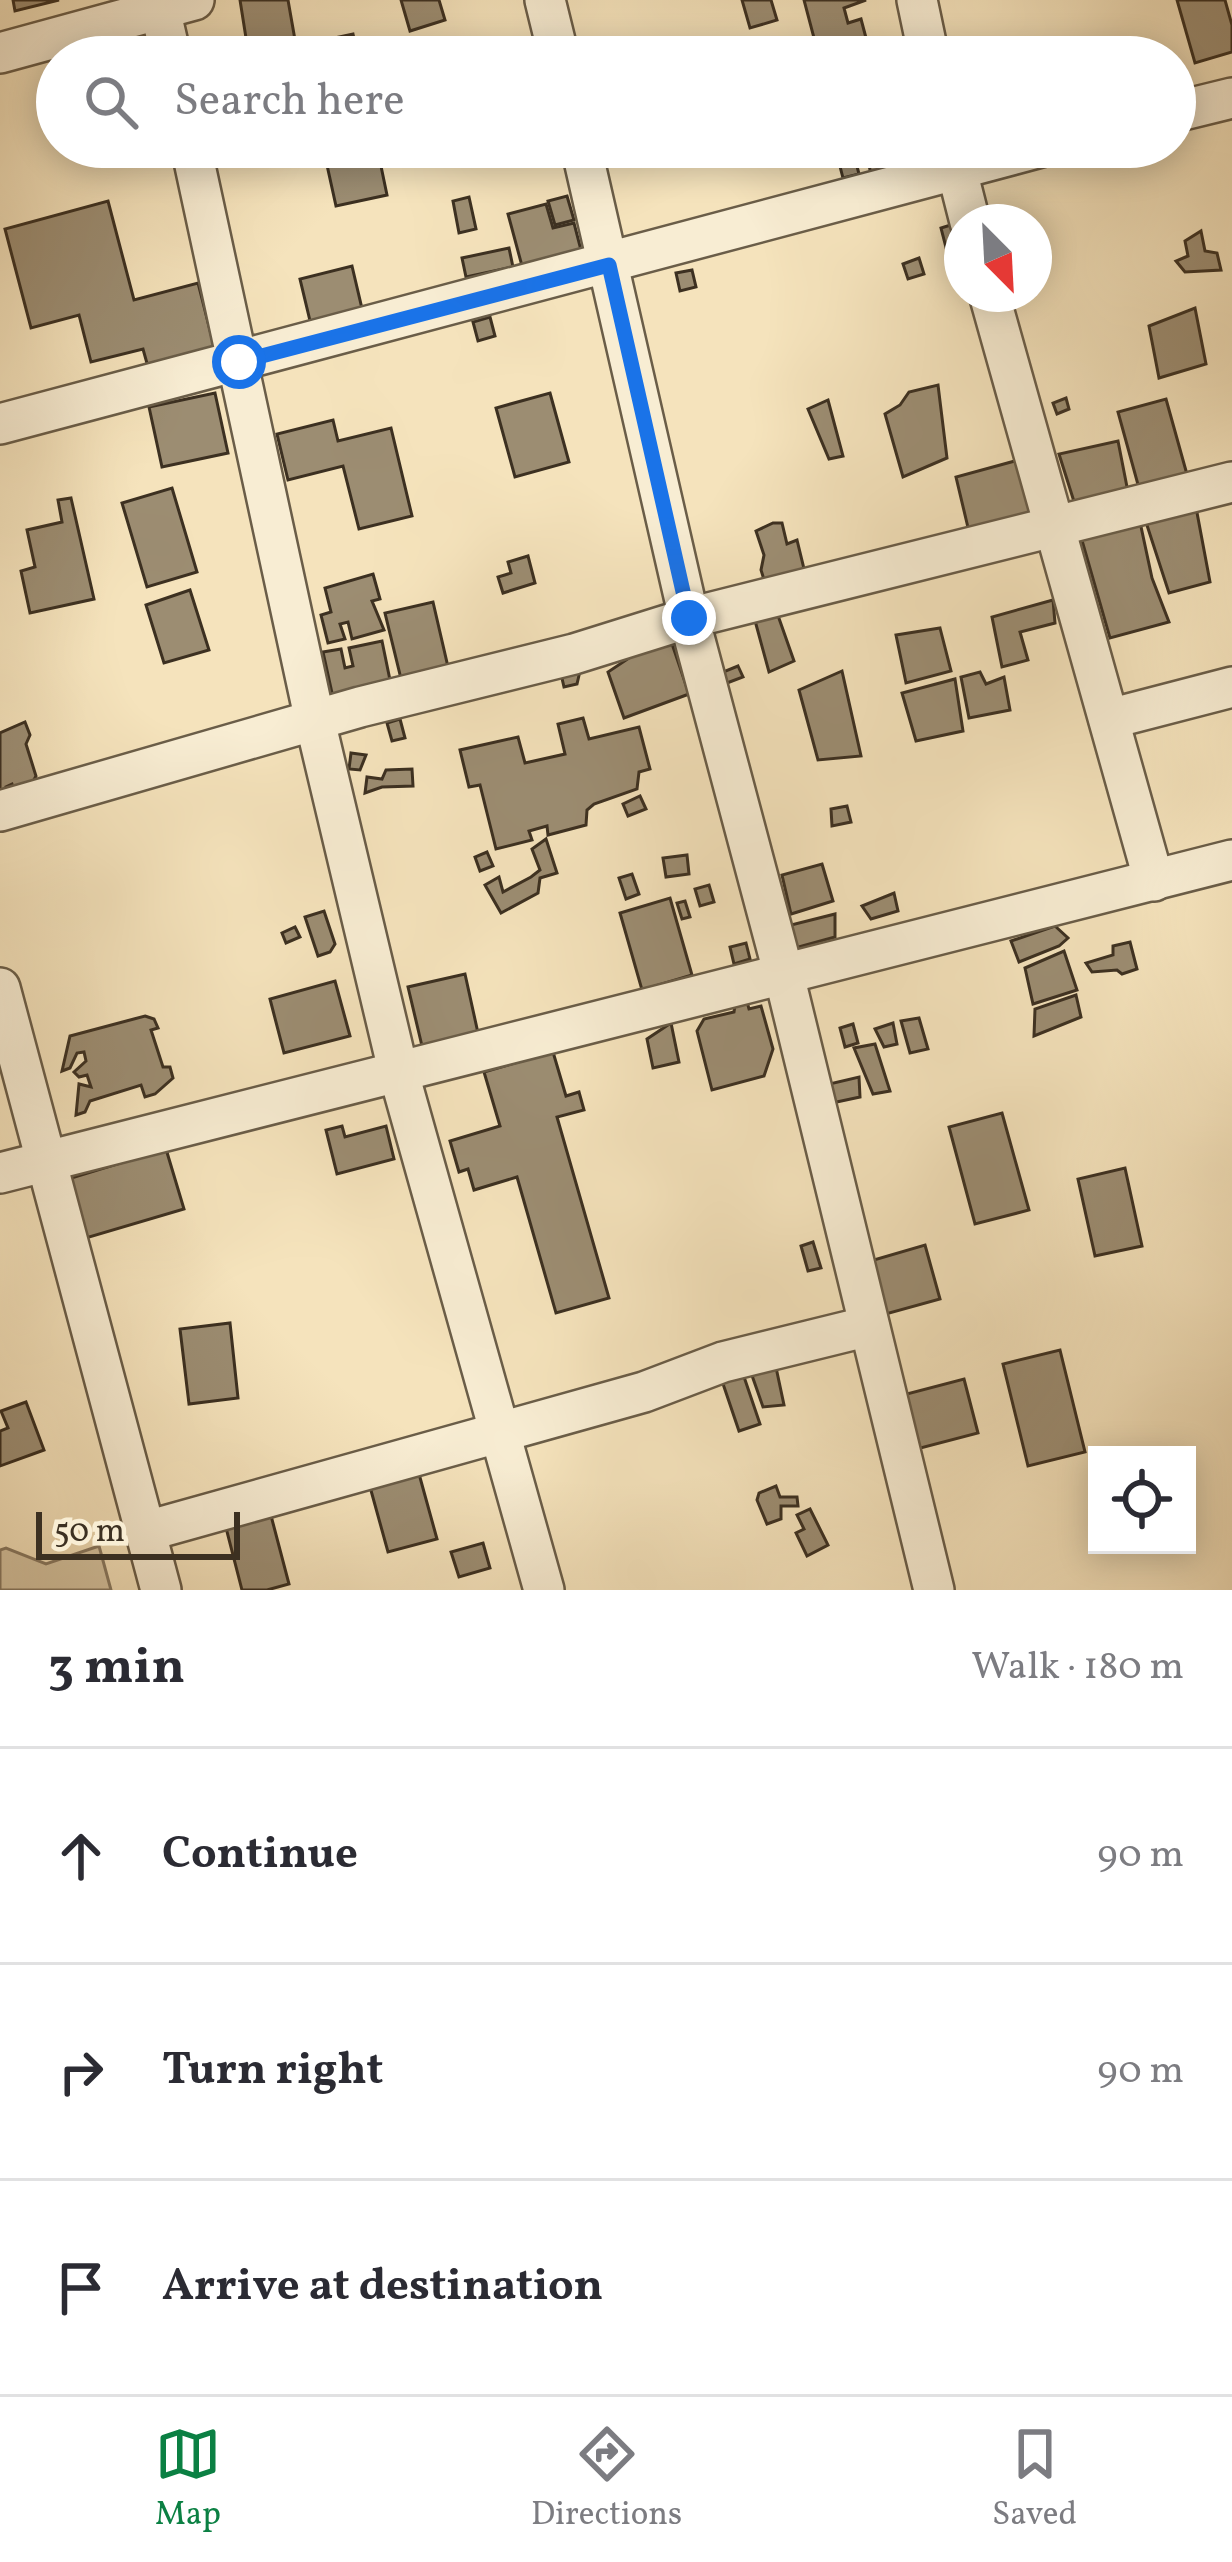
<!DOCTYPE html>
<meta charset="utf-8">
<style>
body{margin:0;font-family:Vollkorn,serif;background:#f7f7f7;color:#2b2b33}
.controls{position:absolute;right:36px;bottom:36px;display:grid;overflow:hidden;border-radius:0px;box-shadow:0 6px 30px #0003}
.controls button{width:108px;height:108px;display:grid;place-items:center;padding:0;border:0;border-bottom:3px solid #e1e1e2;background:#fff;color:#2b2b33;font:60px sans-serif}
.compass{position:absolute;left:944px;top:204px;width:108px;height:108px;border-radius:50%;background:#fff;box-shadow:0 6px 30px #0003;rotate:156deg}
.scale{position:absolute;left:36px;bottom:30px;width:204px;box-sizing:border-box;padding-left:12px;border:6px solid #3c3021;border-top:0;font-size:33px;line-height:42px;white-space:nowrap;color:#3c3021;-webkit-text-stroke:9px #f8edd3;paint-order:stroke}
.stop{position:absolute;width:36px;height:36px;margin:-27px;border:9px solid #1a73e8;border-radius:50%;background:#fff}
.stop.end{background:#1a73e8;border-color:#fff;box-shadow:0 3px 12px #0008}
.list{margin:0;padding:0;list-style:none}
h2{display:flex;justify-content:space-between;align-items:center;height:156px;margin:0;padding:0 48px;font-size:51px}
h2 small{font-size:39px;font-weight:400;color:#7c7c81}
.list li{display:grid;grid-template-columns:78px 1fr auto;gap:36px;align-items:center;box-sizing:border-box;height:216px;padding:0 48px;border-top:3px solid #e1e1e2}
.list b{display:block;font-size:45px;white-space:nowrap}
.list em{font-size:39px;font-style:normal;color:#7c7c81}
.icon{flex:none;width:66px;height:66px;fill:none;stroke:currentColor;stroke-width:2;stroke-linecap:round;stroke-linejoin:round}
.map{position:relative;flex:none;width:1232px;height:1590px;overflow:hidden}
.search{position:absolute;background:#fff;box-shadow:0 6px 30px #0003;left:36px;right:36px;top:36px;height:132px;display:flex;align-items:center;gap:30px;box-sizing:border-box;padding:0 42px;border-radius:66px;color:#7c7c81;font-size:45px}
.sheet{height:804px;background:#fff}
nav{display:flex;justify-content:space-around;align-items:center;box-sizing:border-box;height:168px;border-top:3px solid #e1e1e2;background:#fff;font-size:33px;color:#7c7c81}
nav a{display:grid;justify-items:center;gap:6px}
nav .on{color:#0b8043}
.map>svg:first-child{display:block}
.green{fill:#d6c5a2;stroke:#897a62;stroke-width:3}
.building{fill:#9c8d72;stroke:#3c3021;stroke-width:3}
.lines{fill:none;stroke-linecap:round;stroke-linejoin:round}
.minor-casing{stroke:#6a5d48;stroke-width:44}
.minor{stroke:#f8edd3;stroke-width:39}
.route{stroke:#1a73e8;stroke-width:15}
</style>
<div class="map">
<svg width="1232" height="1590" viewBox="0 0 1232 1590">
<rect width="100%" height="100%" fill="#f5e3bc"/>
<filter id="stains"><feTurbulence type="fractalNoise" baseFrequency=".00167" numOctaves="4"/><feColorMatrix values="0 0 0 0 .2 0 0 0 0 .09 0 0 0 0 .02 0 0 0 .5 -.17"/></filter>
<radialGradient id="worn" r=".72"><stop offset=".6" stop-color="#630" stop-opacity="0"/><stop offset="1" stop-color="#630" stop-opacity=".3"/></radialGradient>
<path class="green" d="M99,1546L111,1590H0V1550L6,1548L46,1564Z"/>
<g class="building">
<path d="M13,0H59L15,11Z"/>
<path d="M240,0H288L298,57H249Z"/>
<path d="M401,0H439L445,20L410,31Z"/>
<path d="M742,0H771L777,20L750,28Z"/>
<path d="M804,0H866L844,8L848,23L861,19L870,53L819,57Z"/>
<path d="M1177,0H1225L1232,25V52L1195,63Z"/>
<path d="M918,33L925,57H868L865,48Z"/>
<path d="M353,34L358,57H304L302,45Z"/>
<path d="M741,41L746,57H707L705,52Z"/>
<path d="M323,147H377L387,195L336,206Z"/>
<path d="M835,147H852L859,174L843,178Z"/>
<path d="M889,156L891,169L871,174L868,161Z"/>
<path d="M567,196L574,220L555,225L548,201Z"/>
<path d="M469,197L476,229L459,233L453,201Z"/>
<path d="M108,201L134,300L198,283L215,350L148,367L143,349L91,362L79,315L31,328L5,229Z"/>
<path d="M546,204L553,228L574,223L581,250L522,266L508,214Z"/>
<path d="M957,223L962,264L951,267L941,228Z"/>
<path d="M1201,231L1205,251L1217,253L1221,270L1185,272L1176,261L1188,256L1185,241Z"/>
<path d="M509,248L513,267L466,277L462,258Z"/>
<path d="M919,258L924,274L908,279L903,264Z"/>
<path d="M352,266L363,313L311,325L300,279Z"/>
<path d="M692,270L696,287L680,291L676,273Z"/>
<path d="M1195,308L1206,364L1159,378L1149,326Z"/>
<path d="M490,317L495,336L478,341L473,322Z"/>
<path d="M938,385L947,458L903,477L885,414L900,405L909,392Z"/>
<path d="M215,393L228,453L162,467L149,407Z"/>
<path d="M550,393L569,462L515,477L496,408Z"/>
<path d="M1066,398L1069,409L1057,414L1053,403Z"/>
<path d="M1166,399L1188,478L1140,492L1118,412Z"/>
<path d="M828,400L843,456L829,459L808,409Z"/>
<path d="M333,420L338,441L391,428L412,516L359,529L343,466L288,480L277,434Z"/>
<path d="M1118,441L1128,492L1077,511L1059,454Z"/>
<path d="M1022,459L1035,519L970,536L956,477Z"/>
<path d="M172,488L197,572L147,587L122,503Z"/>
<path d="M71,498L94,599L30,613L21,571L35,567L27,530L62,522L58,500Z"/>
<path d="M1195,502L1210,582L1169,593L1144,516Z"/>
<path d="M1140,522L1152,578L1169,622L1110,638L1081,537Z"/>
<path d="M773,523H782L787,544L797,540L805,573L765,583L761,570L764,555L756,531Z"/>
<path d="M528,556L535,583L503,593L498,577L511,573L508,562Z"/>
<path d="M373,574L380,599L372,601L384,630L352,639L348,622L340,624L345,639L328,643L321,615L331,612L325,588Z"/>
<path d="M190,590L209,650L164,663L146,605Z"/>
<path d="M1053,600L1055,623L1020,632L1028,660L1002,667L992,617Z"/>
<path d="M433,602L451,680L404,691L385,613Z"/>
<path d="M775,607L794,661L769,672L754,617Z"/>
<path d="M940,628L951,671L906,683L896,635Z"/>
<path d="M668,632L689,694L624,718L608,672Z"/>
<path d="M382,641L391,685L334,702L323,652L341,649L345,668L353,666L349,648Z"/>
<path d="M738,666L743,677L727,683L723,672Z"/>
<path d="M580,671L577,684L564,687L561,674Z"/>
<path d="M842,671L861,756L818,760L799,690Z"/>
<path d="M980,672L986,684L1004,677L1010,710L969,718L961,677Z"/>
<path d="M955,679L963,731L916,741L902,693Z"/>
<path d="M583,718L589,739L639,727L650,769L639,772L637,789L594,804L587,810L586,825L548,835L547,826L529,831L532,840L496,849L480,785L469,787L460,750L518,737L525,763L565,754L558,724Z"/>
<path d="M400,719L405,738L392,741L387,723Z"/>
<path d="M25,722L30,735L26,744L36,776L30,787L15,793L12,784L6,787L7,800H0V733Z"/>
<path d="M351,753L366,755L360,770L349,769Z"/>
<path d="M412,769L413,786L382,787L365,793L367,777L382,779L386,770Z"/>
<path d="M640,796L646,809L628,816L623,804Z"/>
<path d="M847,806L851,822L832,826L831,809Z"/>
<path d="M546,839L557,873L540,878L538,893L501,913L485,885L499,877L503,892L531,877L540,870L532,849Z"/>
<path d="M487,852L493,866L480,871L475,857Z"/>
<path d="M687,855L689,874L666,877L663,858Z"/>
<path d="M822,864L833,901L791,914L782,875Z"/>
<path d="M632,874L639,894L626,899L619,878Z"/>
<path d="M709,885L714,902L700,906L695,889Z"/>
<path d="M894,893L898,911L871,919L862,906Z"/>
<path d="M670,898L692,975L642,990L620,913Z"/>
<path d="M685,901L690,917L682,919L677,903Z"/>
<path d="M324,911L335,944L330,952L318,956L305,917Z"/>
<path d="M835,914V937L795,948L787,926Z"/>
<path d="M1055,926L1068,938L1059,946L1019,962L1011,941Z"/>
<path d="M295,927L300,937L286,943L282,933Z"/>
<path d="M1130,942L1137,969L1122,974L1117,970L1092,972L1086,963L1113,955V946Z"/>
<path d="M746,943L750,959L734,964L730,947Z"/>
<path d="M1064,951L1077,990L1033,1004L1025,968Z"/>
<path d="M465,974L478,1033L422,1046L408,987Z"/>
<path d="M335,981L350,1036L284,1053L270,999Z"/>
<path d="M1076,995L1081,1017L1034,1036L1035,1009Z"/>
<path d="M747,1002L749,1009L761,1006L773,1049L764,1076L712,1090L697,1031L704,1019L734,1012L735,1005Z"/>
<path d="M145,1016L154,1019L158,1028L151,1030L163,1067H170L173,1078L155,1094L145,1097L141,1085L90,1101L85,1112L76,1115L79,1084L91,1087L87,1075L79,1077L74,1072L86,1061L84,1052L77,1053L70,1068L62,1071L70,1036Z"/>
<path d="M919,1018L928,1049L910,1053L901,1021Z"/>
<path d="M671,1023L679,1062L653,1068L647,1039Z"/>
<path d="M893,1023L897,1044L884,1047L875,1029Z"/>
<path d="M853,1024L858,1043L845,1047L840,1028Z"/>
<path d="M875,1044L890,1091L873,1094L854,1048Z"/>
<path d="M553,1052L566,1096L579,1092L584,1110L557,1117L609,1298L556,1313L517,1177L474,1190L468,1169L459,1172L450,1141L500,1126L484,1072Z"/>
<path d="M859,1077L860,1097L832,1103L825,1085Z"/>
<path d="M1002,1113L1029,1210L975,1224L949,1127Z"/>
<path d="M342,1126L345,1137L386,1126L394,1159L337,1174L326,1130Z"/>
<path d="M166,1149L184,1209L86,1238L68,1179Z"/>
<path d="M1125,1168L1142,1246L1095,1256L1078,1179Z"/>
<path d="M813,1242L821,1268L808,1271L801,1246Z"/>
<path d="M925,1245L940,1299L875,1317L860,1264Z"/>
<path d="M230,1323L238,1398L189,1404L180,1329Z"/>
<path d="M1060,1350L1085,1452L1028,1466L1003,1364Z"/>
<path d="M774,1358L784,1405L763,1407L748,1364Z"/>
<path d="M740,1365L760,1424L739,1431L719,1372Z"/>
<path d="M964,1379L978,1433L913,1450L899,1396Z"/>
<path d="M26,1402L44,1450L0,1466V1431L8,1428L1,1411Z"/>
<path d="M416,1463L437,1539L388,1552L367,1476Z"/>
<path d="M776,1486L780,1497H797L798,1506H781V1519L767,1524L757,1500L759,1493Z"/>
<path d="M269,1508L289,1584L267,1590H242L224,1520Z"/>
<path d="M810,1509L828,1545L807,1556L796,1533L804,1529L797,1515Z"/>
<path d="M483,1543L490,1568L459,1577L451,1552Z"/>
</g>
<g class="lines">
<defs>
<g id="minor">
<path d="M158,0L171,57"/>
<path d="M545,0L559,57"/>
<path d="M917,0L929,57"/>
<path d="M0,53L194,0"/>
<path d="M1175,112L1232,98"/>
<path d="M191,147L315,721L399,1074L544,1590"/>
<path d="M581,147L689,618L784,975L934,1590"/>
<path d="M951,147L970,222"/>
<path d="M989,294L1154,881"/>
<path d="M0,424L1041,147"/>
<path d="M1109,719L1232,687"/>
<path d="M0,811L360,707L574,654L689,618L1232,482"/>
<path d="M0,988L161,1590"/>
<path d="M0,1173L1232,860"/>
<path d="M147,1531L644,1392L723,1362L869,1326"/>
</g>
</defs>
<use href="#minor" class="minor-casing"/>
<use href="#minor" class="minor"/>
</g>
<g class="lines">
<path class="route" d="M239,362L609,265L689,618"/>
</g>
<rect width="100%" height="100%" filter="url(#stains)"/>
<rect width="100%" height="100%" fill="url(#worn)"/>
</svg>
<div class="controls">
<button><svg class="icon" aria-label="locate" viewBox="0 0 24 24"><circle cx="12" cy="12" r="6"/><path d="M12 2v4M12 18v4M2 12h4M18 12h4"/></svg></button>
</div>
<svg class="compass" viewBox="-18 -18 36 36"><path d="M0-13l5 13h-10z" fill="#e53935"/><path d="M0 13l5-13h-10z" fill="#7c7c81"/></svg>
<div class="scale">50 m</div>
<div class="stop" style="left:239px;top:362px"></div>
<div class="stop end" style="left:689px;top:618px"></div>
<div class="search"><svg class="icon" aria-label="search" viewBox="0 0 24 24"><circle cx="10" cy="10" r="6"/><path d="M15 15l6 6"/></svg>Search here</div>
</div>
<section class="sheet">
<h2>3 min<small>Walk · 180 m</small></h2>
<ul class="list">
<li><svg class="icon" aria-label="ahead" viewBox="0 0 24 24"><path d="M12 20V5M6 11l6-6 6 6"/></svg><div><b>Continue</b></div><em>90 m</em></li>
<li><svg class="icon" aria-label="right" viewBox="0 0 24 24"><path d="M7 20v-9h11M14 6l5 5-5 5"/></svg><div><b>Turn right</b></div><em>90 m</em></li>
<li><svg class="icon" aria-label="arrive" viewBox="0 0 24 24"><path d="M6 21V4h12l-3 4 3 4H6"/></svg><div><b>Arrive at destination</b></div></li>
</ul>
</section>
<nav>
<a class="on"><svg class="icon" aria-label="map" viewBox="0 0 24 24"><path d="M3 6l6-2 6 2 6-2v14l-6 2-6-2-6 2zM9 4v14M15 6v14"/></svg>Map</a>
<a><svg class="icon" aria-label="directions" viewBox="0 0 24 24"><path d="M12 3l9 9-9 9-9-9zM9 14v-3h6M13 9l2 2-2 2"/></svg>Directions</a>
<a><svg class="icon" aria-label="saved" viewBox="0 0 24 24"><path d="M7 4h10v16l-5-4-5 4z"/></svg>Saved</a>
</nav>
